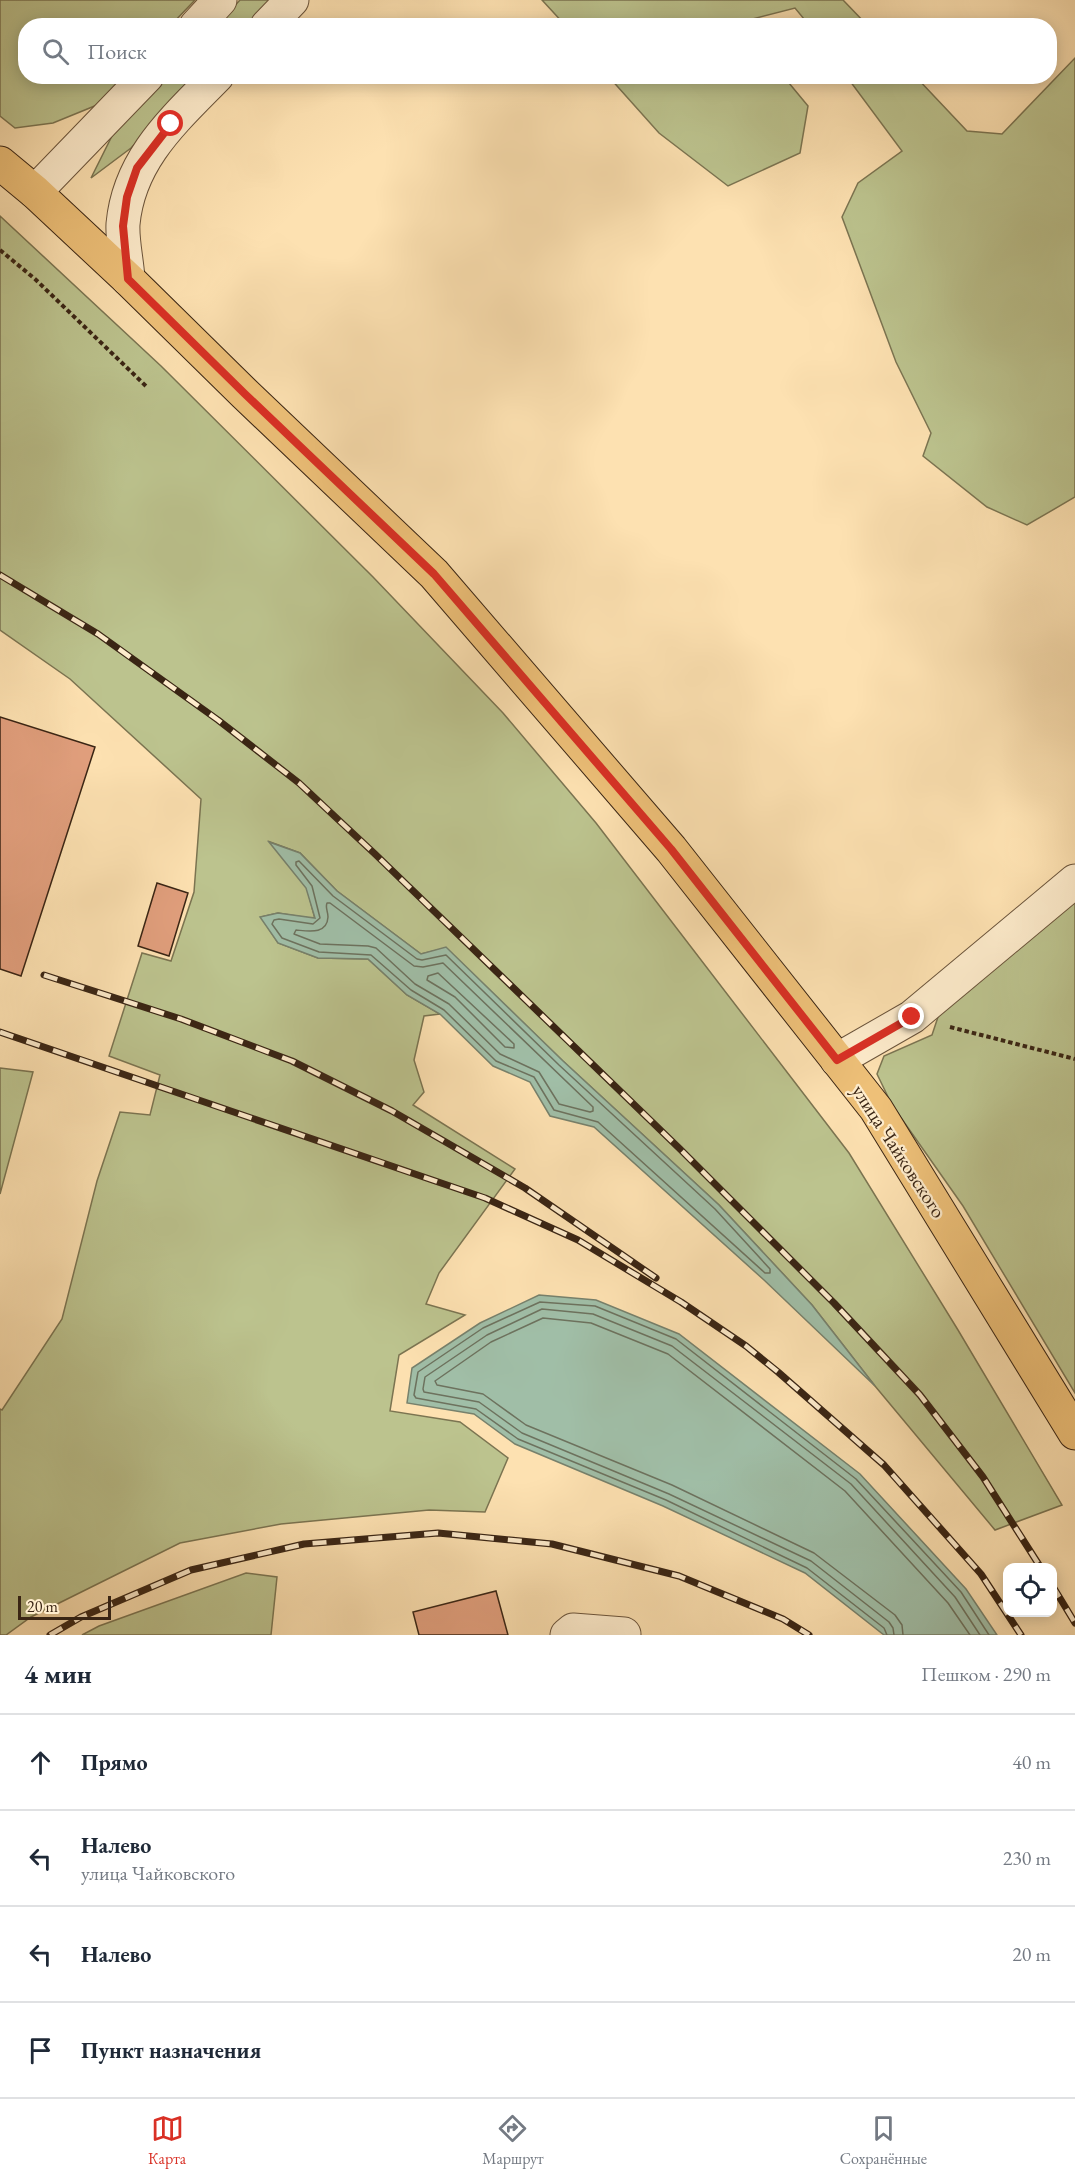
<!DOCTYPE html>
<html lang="ru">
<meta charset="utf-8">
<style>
body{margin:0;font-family:"EB Garamond",serif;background:#f6f6f7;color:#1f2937}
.controls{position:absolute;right:18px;bottom:18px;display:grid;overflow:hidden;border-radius:12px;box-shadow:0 3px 15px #0003}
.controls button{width:54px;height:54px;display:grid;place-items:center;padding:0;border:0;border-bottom:2px solid #e0e1e3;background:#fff;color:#1f2937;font:30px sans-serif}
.scale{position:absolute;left:18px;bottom:15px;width:93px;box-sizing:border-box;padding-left:6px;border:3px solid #3a2514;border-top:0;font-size:16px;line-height:21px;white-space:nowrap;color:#3a2514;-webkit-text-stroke:4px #feeccc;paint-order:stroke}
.stop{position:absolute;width:18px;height:18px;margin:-14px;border:4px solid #d93025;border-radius:50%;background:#fff}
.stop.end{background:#d93025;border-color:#fff;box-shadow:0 2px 6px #0008}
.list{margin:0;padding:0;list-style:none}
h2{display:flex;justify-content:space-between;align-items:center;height:78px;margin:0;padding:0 24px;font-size:26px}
h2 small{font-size:20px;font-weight:400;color:#747a83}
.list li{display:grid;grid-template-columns:39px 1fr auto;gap:18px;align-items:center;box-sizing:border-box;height:96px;padding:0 24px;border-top:2px solid #e0e1e3}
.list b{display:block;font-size:22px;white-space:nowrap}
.list p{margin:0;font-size:20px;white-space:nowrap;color:#747a83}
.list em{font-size:20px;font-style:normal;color:#747a83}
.icon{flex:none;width:33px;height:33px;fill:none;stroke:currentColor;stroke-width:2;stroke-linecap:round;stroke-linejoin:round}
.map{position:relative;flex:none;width:1075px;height:1635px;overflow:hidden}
.search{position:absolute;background:#fff;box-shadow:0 3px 15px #0003;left:18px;right:18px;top:18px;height:66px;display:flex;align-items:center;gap:15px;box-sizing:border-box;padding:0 21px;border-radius:24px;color:#747a83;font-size:22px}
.sheet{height:462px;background:#fff}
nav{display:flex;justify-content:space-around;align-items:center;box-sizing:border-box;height:84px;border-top:2px solid #e0e1e3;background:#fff;font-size:16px;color:#747a83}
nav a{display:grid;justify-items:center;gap:3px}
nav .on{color:#d93025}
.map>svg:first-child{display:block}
.green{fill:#bcc38e;stroke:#7b7451;stroke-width:1.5}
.water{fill:#a0bea7;stroke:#77816c;stroke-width:1.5}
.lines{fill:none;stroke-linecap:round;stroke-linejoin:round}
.shore{stroke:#6d725e;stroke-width:1.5}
.building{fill:#e09e7c;stroke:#3a2514;stroke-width:1.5}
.minor-casing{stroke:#6b543b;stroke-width:35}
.major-casing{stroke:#3a2514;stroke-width:35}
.path{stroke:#3a2514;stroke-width:4;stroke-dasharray:4.5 3;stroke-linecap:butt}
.minor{stroke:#feeccc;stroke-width:33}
.major{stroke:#eec078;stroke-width:33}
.rail-casing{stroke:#3a2514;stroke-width:7}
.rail{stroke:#feeccc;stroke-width:4.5;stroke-dasharray:14;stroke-linecap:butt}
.route{stroke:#d93025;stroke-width:8}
.labels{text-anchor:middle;stroke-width:4.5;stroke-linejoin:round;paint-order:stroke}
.street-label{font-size:20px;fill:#3a2514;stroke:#feeccc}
</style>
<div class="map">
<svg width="1075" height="1635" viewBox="0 0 1075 1635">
<rect width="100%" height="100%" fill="#fde1b1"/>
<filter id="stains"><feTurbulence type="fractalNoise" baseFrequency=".00333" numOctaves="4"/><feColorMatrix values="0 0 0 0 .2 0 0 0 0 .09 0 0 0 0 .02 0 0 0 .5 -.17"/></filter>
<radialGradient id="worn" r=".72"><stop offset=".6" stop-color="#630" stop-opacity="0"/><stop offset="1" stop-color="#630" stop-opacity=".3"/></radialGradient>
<g class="green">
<path d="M0,0H195L171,25L26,26V76L124,77L97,105L53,123L15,128L0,116Z"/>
<path d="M240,0H273L248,25L216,26Z"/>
<path d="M542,0H843L867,25H809L795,8L741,22L743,25H565Z"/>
<path d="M1075,58V497L1027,525L987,507L923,456L931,433L896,362L842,217L858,183L902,151L847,77H916L967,131L1002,134Z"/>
<path d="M167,77H199L131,148L91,178L114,132Z"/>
<path d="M609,77H784L808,106L800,153L728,186L659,133Z"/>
<path d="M0,216L161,366L373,577L503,713L596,823L849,1153L958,1330L1062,1505L995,1530L875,1386L812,1305L719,1205L563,1061L446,948L421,954L337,891L300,853L270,842L307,888L315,919L278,913L261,917L278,943L318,958L368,959L407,995L440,1014L424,1016L414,1060L424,1092L413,1105L515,1169L439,1273L426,1304L465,1315L399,1355L390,1411L460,1422L508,1458L485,1512L429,1510L281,1524L180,1543L31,1617L6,1635H0V1409L2,1410L62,1319L97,1181L120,1112L150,1115L160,1075L109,1056L142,953L171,961L194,892L201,799L70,679L0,630Z"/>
<path d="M1075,896V1393L963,1206L892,1105L877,1074L884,1056L932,1035L940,1011Z"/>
<path d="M0,1068L33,1072L0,1194Z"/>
<path d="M246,1573L277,1577L271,1635H82L99,1626Z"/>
</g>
<g class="water">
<path d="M269,842L300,853L337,891L421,954L446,947L563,1061L719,1205L812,1305L875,1386L764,1280L594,1127L550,1116L530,1082L493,1066L440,1014L407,995L368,959L318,958L278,943L260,917L278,913L315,918L306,888Z"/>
<path d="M539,1295L596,1300L679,1334L860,1474L966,1589L997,1635H884L805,1573L663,1506L515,1444L474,1414L407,1403L412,1368L480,1323Z"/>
</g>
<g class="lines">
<g class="shore">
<path d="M299,861L333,896L417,959L422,960L446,955L559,1065L715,1209L770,1269V1273H765L598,1122L554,1110L534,1077L496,1061L444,1010L411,990L371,955L319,952L282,938L272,924L274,920L279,919L313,924L320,918L312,886L296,865V862Z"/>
<path d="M327,903H330L414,966L423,967L443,963L593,1107V1111L590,1112L559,1104L539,1072L500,1054L449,1004L415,984L376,948L368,946L320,944L294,934L296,930C308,931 327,935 328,917C328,911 325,908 327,903Z"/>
<path d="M438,973L514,1044V1048L505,1047L455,997L427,980L428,976Z"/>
<path d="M887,1635L884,1628L807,1568L666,1500L518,1439L476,1409L416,1398L414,1395L418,1372L483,1328L540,1302L595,1306L676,1339L856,1479L961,1592L989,1635"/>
<path d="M894,1635L893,1628L889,1622L811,1561L669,1494L522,1433L479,1402L424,1392L423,1389L425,1377L487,1335L542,1309L593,1314L672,1346L851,1484L955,1597L980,1635"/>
<path d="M903,1635L902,1625L895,1615L814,1553L672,1485L526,1425L483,1394L437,1385L435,1381L491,1342L543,1318L591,1323L668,1354L845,1491L948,1603L970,1635"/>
</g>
</g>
<g class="building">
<path d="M0,717L95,747L21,976L0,969Z"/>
<path d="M157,883L188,893L169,956L138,946Z"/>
<path d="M496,1591L508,1635H419L413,1612Z"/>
</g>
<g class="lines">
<defs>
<g id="minor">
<path d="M196,26L220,0"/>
<path d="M267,26L292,0"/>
<path d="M35,192L147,76"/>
<path d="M128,279C127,261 122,241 123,224C129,159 174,120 217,76"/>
<path d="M837,1060L912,1017L1075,881"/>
<path d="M567,1635L573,1630L624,1634"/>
</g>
<path id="major" d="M0,163L35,192L128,279L245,394L434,574L671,849L876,1109L1075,1433"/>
</defs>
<use href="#minor" class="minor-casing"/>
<use href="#major" class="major-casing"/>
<g class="path">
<path d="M0,250L35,279L148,388"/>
<path d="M950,1027L1075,1059"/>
</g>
<use href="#minor" class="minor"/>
<use href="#major" class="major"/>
<defs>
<g id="rail">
<path d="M0,575L98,634L218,720L299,783L375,854L680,1149L834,1303L920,1395L983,1477L1041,1568"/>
<path d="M44,975L181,1019L292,1061L392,1111L525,1188L656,1278"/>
<path d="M0,1032L485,1198L578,1240L681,1302L746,1346L778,1372L884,1465L981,1574L1021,1635"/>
<path d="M1052,1585L1075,1623"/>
<path d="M50,1635L81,1617L191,1570L304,1544L438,1533L552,1544L679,1576L783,1619L809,1635"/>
</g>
</defs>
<use href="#rail" class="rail-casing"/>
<use href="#rail" class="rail"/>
</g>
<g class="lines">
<path class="route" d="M171,124L137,168L127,197L123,226L128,279L245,394L434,574L671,849L837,1060L912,1017"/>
</g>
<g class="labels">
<g class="street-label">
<text transform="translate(899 1151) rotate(57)" y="7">улица Чайковского</text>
</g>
</g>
<rect width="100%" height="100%" filter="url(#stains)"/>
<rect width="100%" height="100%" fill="url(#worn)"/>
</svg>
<div class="controls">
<button><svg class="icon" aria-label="locate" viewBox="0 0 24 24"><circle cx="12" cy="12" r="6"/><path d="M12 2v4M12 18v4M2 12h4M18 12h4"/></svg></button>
</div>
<div class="scale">20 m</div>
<div class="stop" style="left:171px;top:124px"></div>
<div class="stop end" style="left:912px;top:1017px"></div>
<div class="search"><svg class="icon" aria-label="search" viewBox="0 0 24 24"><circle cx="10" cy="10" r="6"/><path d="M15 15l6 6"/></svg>Поиск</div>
</div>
<section class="sheet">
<h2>4 мин<small>Пешком · 290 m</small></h2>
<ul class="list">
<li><svg class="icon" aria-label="ahead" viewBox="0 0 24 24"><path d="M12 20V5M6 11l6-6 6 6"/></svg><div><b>Прямо</b></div><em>40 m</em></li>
<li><svg class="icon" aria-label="left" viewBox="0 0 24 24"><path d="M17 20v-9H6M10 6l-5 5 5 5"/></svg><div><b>Налево</b><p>улица Чайковского</p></div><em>230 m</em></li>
<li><svg class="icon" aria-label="left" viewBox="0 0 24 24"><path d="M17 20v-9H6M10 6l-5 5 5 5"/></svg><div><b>Налево</b></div><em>20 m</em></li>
<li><svg class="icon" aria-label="arrive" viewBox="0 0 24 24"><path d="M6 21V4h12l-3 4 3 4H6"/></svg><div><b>Пункт назначения</b></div></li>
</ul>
</section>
<nav>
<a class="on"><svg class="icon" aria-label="map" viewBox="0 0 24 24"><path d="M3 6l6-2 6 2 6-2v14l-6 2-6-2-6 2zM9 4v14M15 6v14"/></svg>Карта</a>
<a><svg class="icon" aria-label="directions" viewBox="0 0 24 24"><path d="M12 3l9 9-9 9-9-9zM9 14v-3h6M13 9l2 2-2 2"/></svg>Маршрут</a>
<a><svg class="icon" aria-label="saved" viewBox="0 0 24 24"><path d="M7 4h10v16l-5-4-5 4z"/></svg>Сохранённые</a>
</nav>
